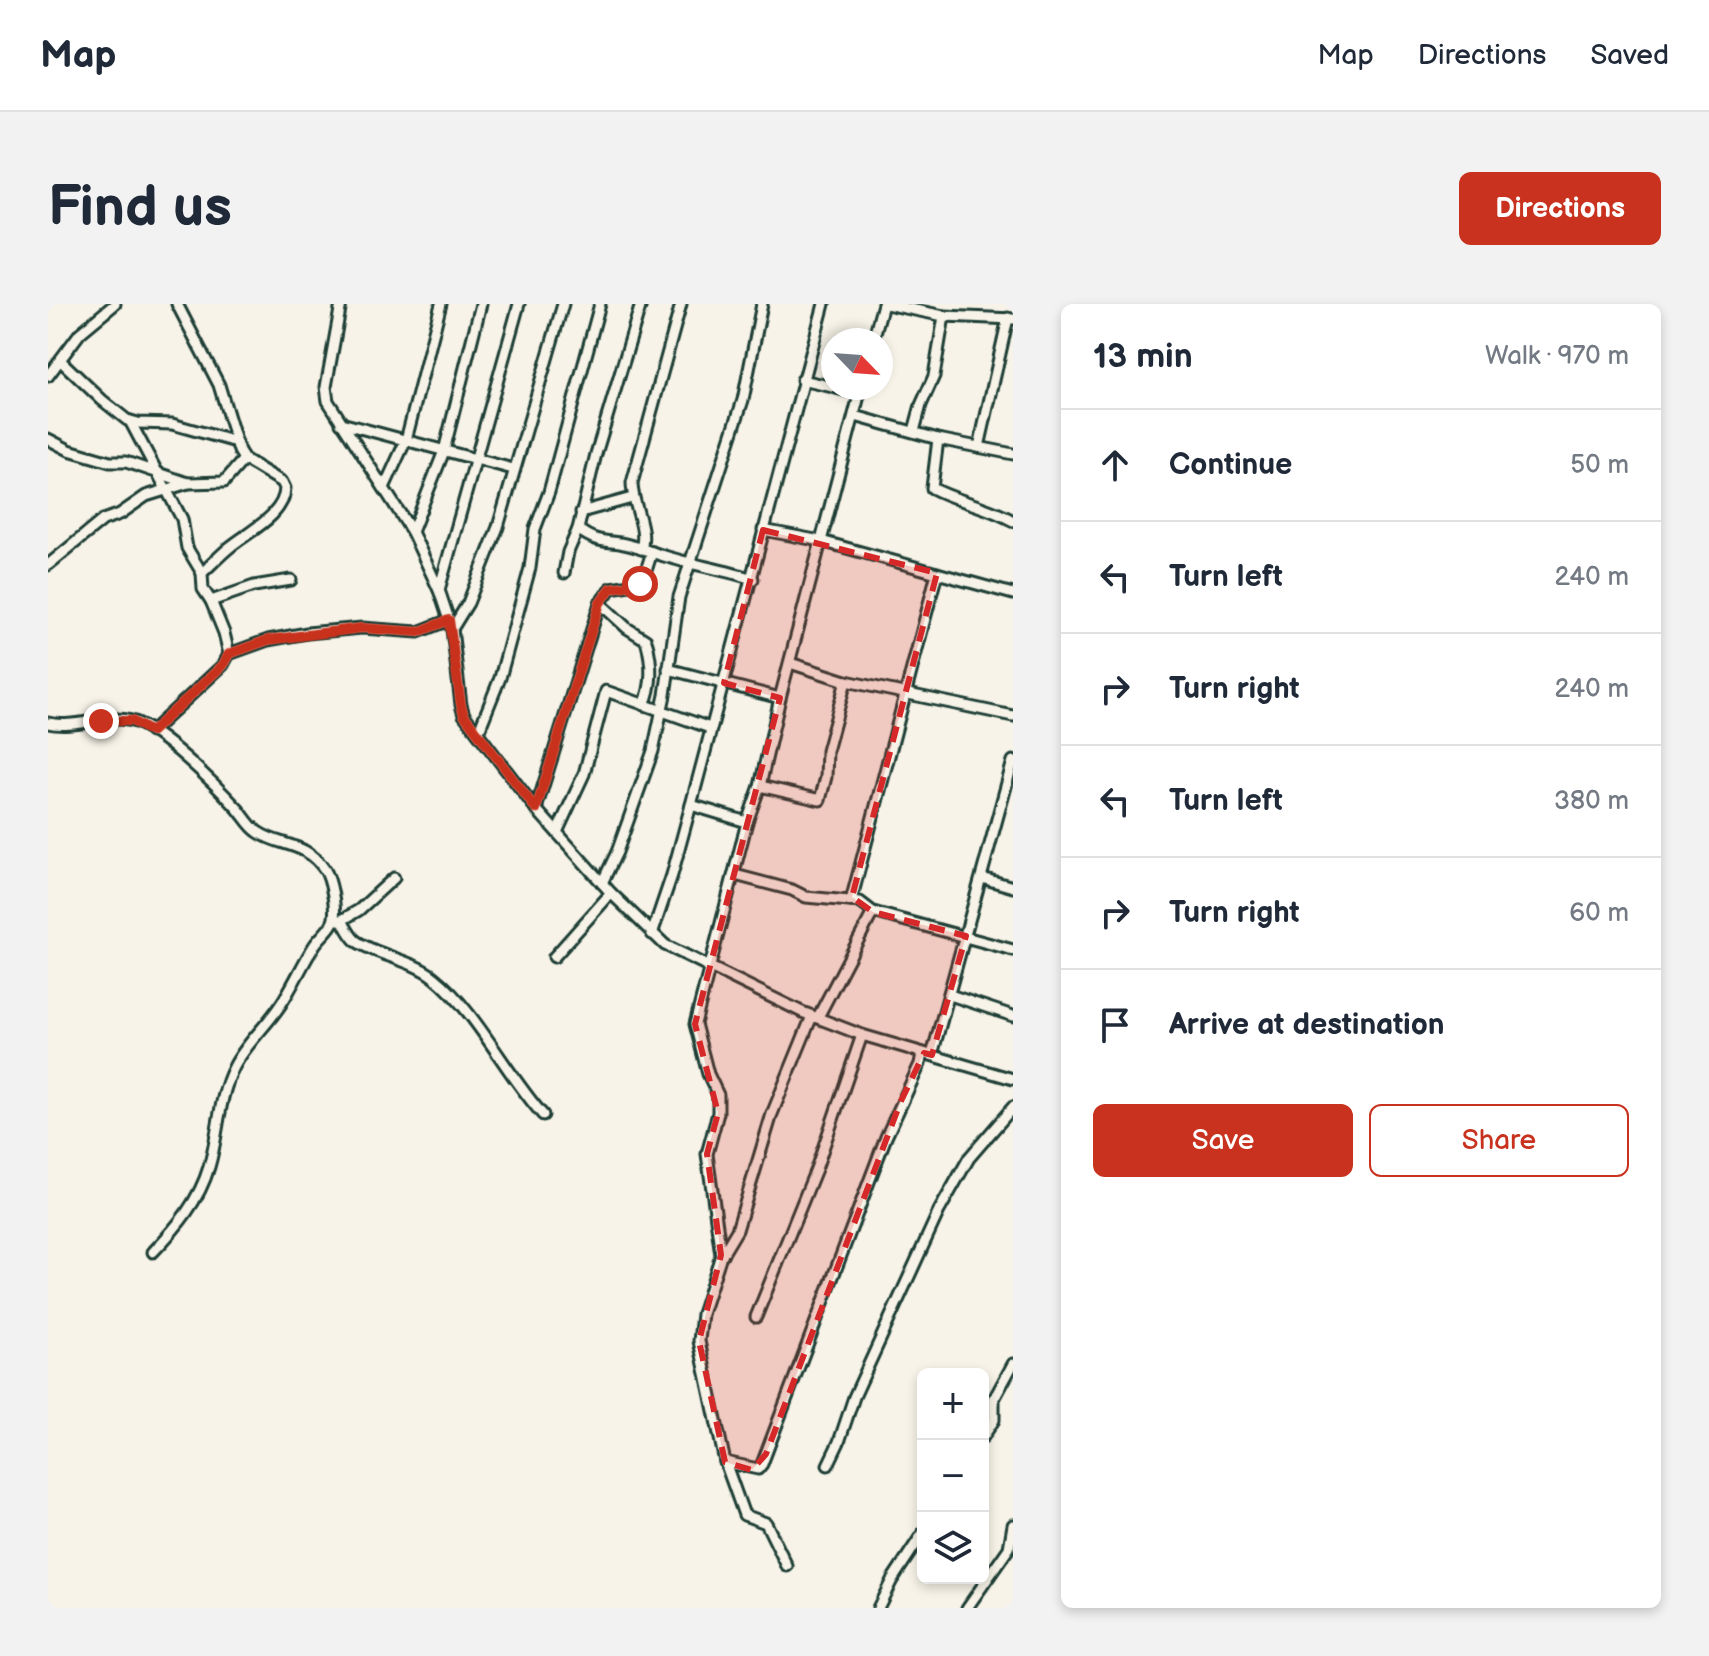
<!DOCTYPE html>
<meta charset="utf-8">
<style>
body{margin:0;font-family:"Balsamiq Sans",sans-serif;background:#f2f2f3;color:#1f2937}
.controls{position:absolute;right:24px;bottom:24px;display:grid;overflow:hidden;border-radius:12px;box-shadow:0 4px 12px #0003}
.controls button{width:72px;height:72px;display:grid;place-items:center;padding:0;border:0;border-bottom:2px solid #e0e1e3;background:#fff;color:#1f2937;font:40px sans-serif}
.compass{position:absolute;left:773px;top:24px;width:72px;height:72px;border-radius:50%;background:#fff;box-shadow:0 4px 12px #0003;rotate:115deg}
.stop{position:absolute;width:24px;height:24px;margin:-18px;border:6px solid #c8321e;border-radius:50%;background:#fff}
.stop.end{background:#c8321e;border-color:#fff;box-shadow:0 2px 8px #0008}
.list{margin:0;padding:0;list-style:none}
h2{display:flex;justify-content:space-between;align-items:center;height:104px;margin:0;padding:0 32px;font-size:34px}
h2 small{font-size:26px;font-weight:400;color:#747a83}
.list li{display:grid;grid-template-columns:52px 1fr auto;gap:24px;align-items:center;box-sizing:border-box;height:112px;padding:0 32px;border-top:2px solid #e0e1e3}
.list b{display:block;font-size:30px;white-space:nowrap}
.list em{font-size:26px;font-style:normal;color:#747a83}
.actions{display:flex;gap:16px;padding:24px 32px}
.actions a{flex:1;padding:18px 0;border:2px solid #c8321e;border-radius:12px;text-align:center;font-size:28px;color:#c8321e}
.actions .main{background:#c8321e;color:#fff}
.icon{flex:none;width:44px;height:44px;fill:none;stroke:currentColor;stroke-width:2;stroke-linecap:round;stroke-linejoin:round}
.map{position:relative;flex:none;width:965px;height:1304px;overflow:hidden;border-radius:12px}
header{display:flex;align-items:center;gap:48px;box-sizing:border-box;height:112px;padding:0 40px;background:#fff;border-bottom:2px solid #e0e1e3}
header strong{font-size:38px}
nav{display:flex;gap:44px;margin-inline-start:auto;font-size:28px}
.intro{display:flex;align-items:center;justify-content:space-between;box-sizing:border-box;height:192px;padding:0 48px}
h1{margin:0;font-size:56px}
.button{padding:20px 36px;border-radius:12px;background:#c8321e;color:#fff;font-size:28px;font-weight:700}
main{display:flex;gap:48px;padding:0 48px}
aside{flex:1;background:#fff;border-radius:12px;box-shadow:0 4px 12px #0003}
.map>svg:first-child{display:block}
.lines{fill:none;stroke-linecap:round;stroke-linejoin:round}
.minor-casing{stroke:#1f3d34;stroke-width:15}
.minor{stroke:#f7f3e8;stroke-width:9}
.route{stroke:#c8321e;stroke-width:10}
.marked{fill:#d62828;fill-opacity:0.2;stroke:#d62828;stroke-width:6;stroke-dasharray:16 10;stroke-linejoin:round}
</style>
<header>
<strong>Map</strong>
<nav><a>Map</a><a>Directions</a><a>Saved</a></nav>
</header>
<div class="intro"><h1>Find us</h1><a class="button">Directions</a></div>
<main>
<div class="map">
<svg width="965" height="1304" viewBox="0 0 965 1304">
<rect width="100%" height="100%" fill="#f7f3e8"/>
<filter id="ink" filterUnits="userSpaceOnUse"><feTurbulence type="fractalNoise" baseFrequency=".0125" numOctaves="2"/><feDisplacementMap in="SourceGraphic" scale="16" xChannelSelector="R" yChannelSelector="G"/><feConvolveMatrix kernelMatrix="1 2 1 2 8 2 1 2 1" color-interpolation-filters="sRGB"/></filter>
<g filter="url(#ink)">
<g class="lines">
<defs>
<g id="minor">
<path d="M129,0L171,81L191,147L196,155L234,178L237,184C237,211 200,228 182,243C172,251 163,261 154,269L155,285L163,297L206,282L243,276"/>
<path d="M293,0L278,83L280,97L364,228L391,286L404,325L413,401L416,411L488,505L563,589L617,641L754,708L814,731L965,775"/>
<path d="M838,0L896,12L965,15"/>
<path d="M825,36L835,0"/>
<path d="M13,57L54,96L79,116L90,119L124,120L188,138"/>
<path d="M0,72L32,29L67,0"/>
<path d="M754,76L785,83"/>
<path d="M788,84L811,90"/>
<path d="M807,112L890,135L965,150"/>
<path d="M82,117L134,215L139,244L154,269"/>
<path d="M293,119L465,165"/>
<path d="M866,127L873,101L886,72L896,12"/>
<path d="M0,135L21,146L62,158H78L140,179L176,178L196,155"/>
<path d="M890,135L884,184C910,198 940,202 965,217"/>
<path d="M931,143L960,14"/>
<path d="M336,184L358,136L393,0"/>
<path d="M533,208L584,194"/>
<path d="M715,226L773,237L889,269L803,597"/>
<path d="M364,228L396,147L433,0"/>
<path d="M593,245C600,224 584,201 584,179L633,0"/>
<path d="M604,248C637,260 671,264 705,275"/>
<path d="M0,261L55,216L72,210L98,192L140,179"/>
<path d="M516,269L520,248L530,225"/>
<path d="M889,269L965,290"/>
<path d="M391,286L471,0"/>
<path d="M552,299L579,324L598,336C604,357 605,381 596,401"/>
<path d="M404,325L420,299L450,223L515,0"/>
<path d="M181,350L220,336L259,329L314,324L370,328L401,316"/>
<path d="M742,359L798,377L965,412"/>
<path d="M620,365L732,394"/>
<path d="M0,419C28,425 57,410 84,417C111,424 169,482 190,505C196,512 202,523 210,528C231,543 258,537 277,566C283,576 288,602 286,614C285,624 271,633 266,642C254,661 245,682 233,700C218,723 198,739 186,763C170,794 171,830 161,863C151,897 129,923 105,948"/>
<path d="M103,428L175,361L181,350L176,329L163,297"/>
<path d="M430,429L452,374L482,264L487,225L501,188L552,0"/>
<path d="M712,482L772,496L778,473L779,447L798,377"/>
<path d="M643,501L699,518"/>
<path d="M488,505L552,299L563,284L594,279L604,248C594,245 583,241 572,239C554,237 545,237 530,225L548,150L593,0"/>
<path d="M510,526L536,470L558,387L662,424"/>
<path d="M687,571L744,586L758,593L812,598L825,608L965,646"/>
<path d="M934,574L965,583"/>
<path d="M554,579L569,548L605,447L617,391L631,293L695,96L714,0"/>
<path d="M287,616H294C298,623 302,632 308,637C330,652 365,656 387,674C427,706 459,771 495,811"/>
<path d="M294,616L311,606L346,574"/>
<path d="M604,630L624,571L643,501L776,0"/>
<path d="M506,653L563,589"/>
<path d="M902,691L965,712"/>
<path d="M770,713L825,608"/>
<path d="M884,751L965,457"/>
<path d="M674,951L689,926L724,810L764,712"/>
<path d="M708,1013L768,865L814,731"/>
<path d="M935,1133L946,1116V1095L965,1060"/>
<path d="M677,1158L710,1165L714,1160L838,833L872,760L874,749"/>
<path d="M780,1161L791,1138L806,1093L891,907L921,854L965,803"/>
<path d="M739,1262L718,1219L696,1211L677,1158L651,1037L654,1010L673,951L659,850L670,809V791L660,770L647,720L699,518L712,482L732,394L813,84"/>
<path d="M830,1304L844,1276L875,1229"/>
<path d="M919,1304L961,1244L965,1221"/>
</g>
</defs>
<use href="#minor" class="minor-casing"/>
<use href="#minor" class="minor"/>
</g>
</g>
<g class="lines" filter="url(#ink)">
<path class="route" d="M53,417H84L103,428L175,361L181,350L220,336L314,324L370,328L401,316L413,401L416,411L488,505L552,299L563,284L592,280"/>
</g>
<path class="marked" d="M715,226L889,269L804,593L825,608L918,632L884,751L876,749L853,797L718,1150L704,1166L677,1158L651,1037L673,951L659,850L670,809L647,720L732,394L676,379Z"/>
</svg>
<div class="controls">
<button>+</button>
<button>−</button>
<button><svg class="icon" aria-label="layers" viewBox="0 0 24 24"><path d="M12 4l9 5-9 5-9-5zM3 14l9 5 9-5"/></svg></button>
</div>
<svg class="compass" viewBox="-18 -18 36 36"><path d="M0-13l5 13h-10z" fill="#e53935"/><path d="M0 13l5-13h-10z" fill="#747a83"/></svg>
<div class="stop" style="left:592px;top:280px"></div>
<div class="stop end" style="left:53px;top:417px"></div>
</div>
<aside>
<h2>13 min<small>Walk · 970 m</small></h2>
<ul class="list">
<li><svg class="icon" aria-label="ahead" viewBox="0 0 24 24"><path d="M12 20V5M6 11l6-6 6 6"/></svg><div><b>Continue</b></div><em>50 m</em></li>
<li><svg class="icon" aria-label="left" viewBox="0 0 24 24"><path d="M17 20v-9H6M10 6l-5 5 5 5"/></svg><div><b>Turn left</b></div><em>240 m</em></li>
<li><svg class="icon" aria-label="right" viewBox="0 0 24 24"><path d="M7 20v-9h11M14 6l5 5-5 5"/></svg><div><b>Turn right</b></div><em>240 m</em></li>
<li><svg class="icon" aria-label="left" viewBox="0 0 24 24"><path d="M17 20v-9H6M10 6l-5 5 5 5"/></svg><div><b>Turn left</b></div><em>380 m</em></li>
<li><svg class="icon" aria-label="right" viewBox="0 0 24 24"><path d="M7 20v-9h11M14 6l5 5-5 5"/></svg><div><b>Turn right</b></div><em>60 m</em></li>
<li><svg class="icon" aria-label="arrive" viewBox="0 0 24 24"><path d="M6 21V4h12l-3 4 3 4H6"/></svg><div><b>Arrive at destination</b></div></li>
</ul>
<div class="actions"><a class="main">Save</a><a>Share</a></div>
</aside>
</main>
